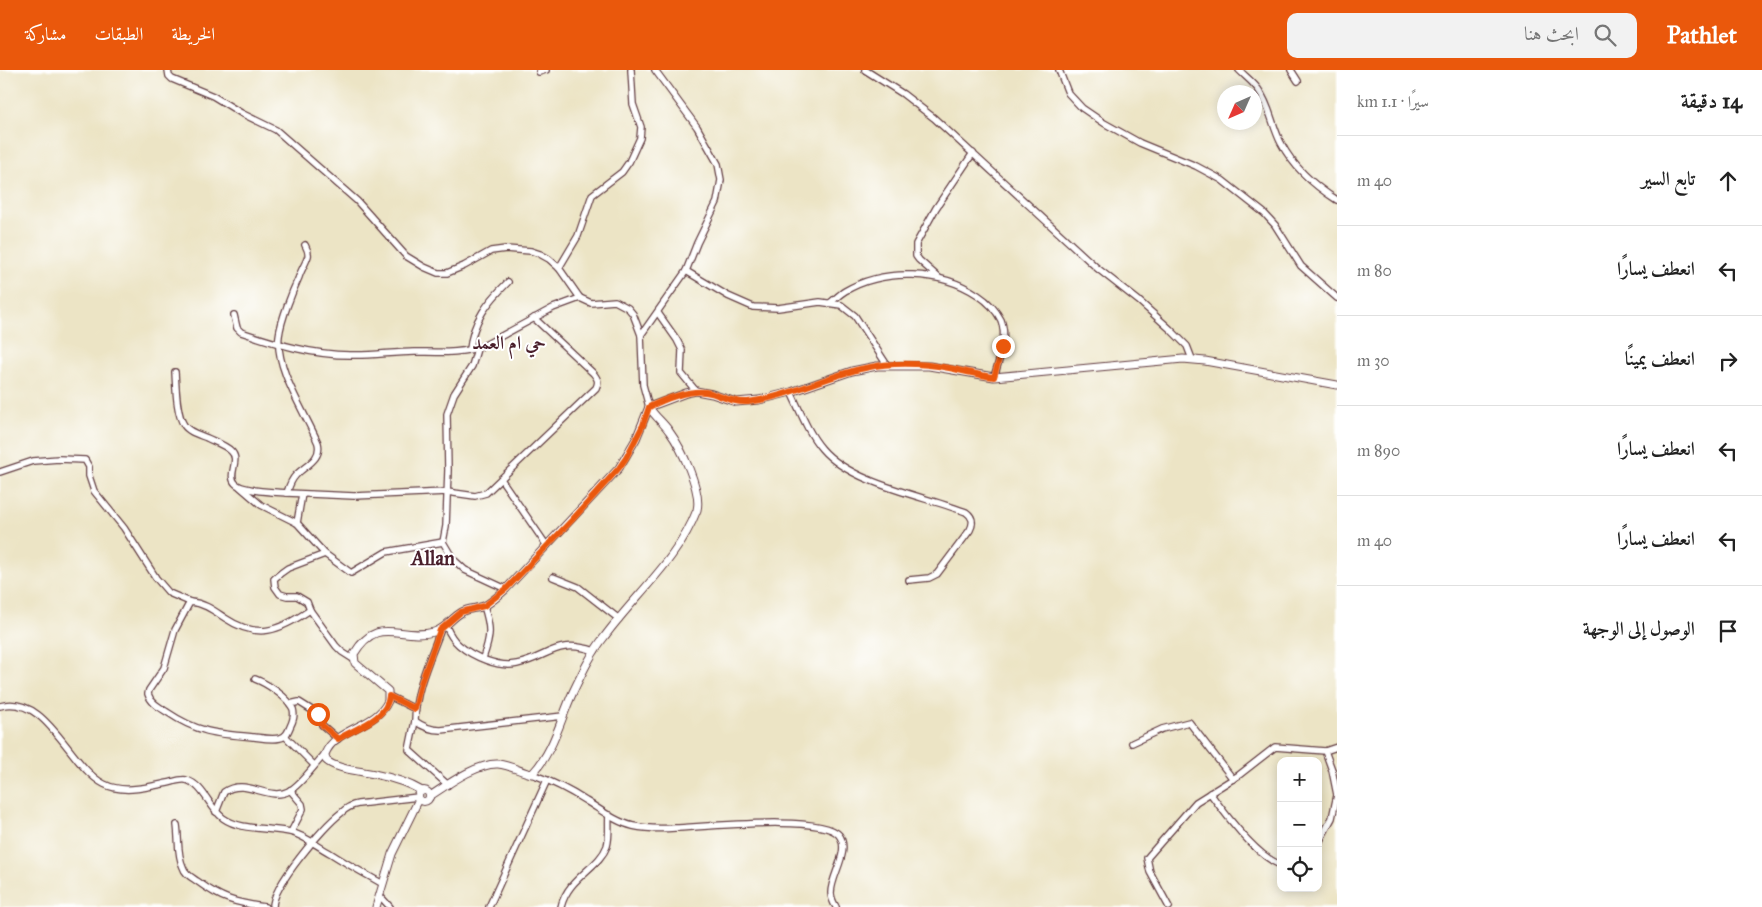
<!DOCTYPE html>
<html lang="ar">
<meta charset="utf-8">
<style>
body{margin:0;font-family:"IM FELL Great Primer",Amiri,serif;background:#f2f2f2;color:#222;direction:rtl}
.controls{position:absolute;right:15px;bottom:15px;display:grid;overflow:hidden;border-radius:10px;box-shadow:0 2px 12px #0003}
.controls button{width:45px;height:45px;display:grid;place-items:center;padding:0;border:0;border-bottom:1px solid #e0e0e0;background:#fff;color:#222;font:25px sans-serif}
.compass{position:absolute;left:1217px;top:15px;width:45px;height:45px;border-radius:50%;background:#fff;box-shadow:0 2px 12px #0003;rotate:225deg}
.stop{position:absolute;width:15px;height:15px;margin:-11px;border:4px solid #ea580c;border-radius:50%;background:#fff}
.stop.end{background:#ea580c;border-color:#fff;box-shadow:0 1px 5px #0008}
.list{margin:0;padding:0;list-style:none}
h2{display:flex;justify-content:space-between;align-items:center;height:65px;margin:0;padding:0 20px;font-size:21px}
h2 small{font-size:16px;font-weight:400;color:#767676}
.list li{display:grid;grid-template-columns:32px 1fr auto;gap:15px;align-items:center;box-sizing:border-box;height:90px;padding:0 20px;border-top:1px solid #e0e0e0}
.list b{display:block;font-size:19px;white-space:nowrap}
.list em{font-size:16px;font-style:normal;color:#767676}
.icon{flex:none;width:28px;height:28px;fill:none;stroke:currentColor;stroke-width:2;stroke-linecap:round;stroke-linejoin:round}
.map{position:relative;flex:none;width:1337px;height:837px;overflow:hidden;direction:ltr}
header{display:flex;align-items:center;gap:30px;box-sizing:border-box;height:70px;padding:0 25px;background:#ea580c;color:#fff}
header strong{font-size:24px}
nav{display:flex;gap:28px;margin-inline-start:auto;font-size:18px}
.search{width:350px;height:45px;background:#f2f2f2;display:flex;align-items:center;gap:12px;box-sizing:border-box;padding:0 18px;border-radius:10px;color:#767676;font-size:19px}
main{display:flex}
aside{flex:1;background:#fff}
.map>svg:first-child{display:block}
.lines{fill:none;stroke-linecap:round;stroke-linejoin:round}
.minor-casing{stroke:#623d42;stroke-width:8}
.tertiary-casing{stroke:#623d42;stroke-width:9}
.minor{stroke:#fff;stroke-width:5.5}
.tertiary{stroke:#fff;stroke-width:7}
.route{stroke:#ea580c;stroke-width:6}
.labels{text-anchor:middle;stroke-width:4;stroke-linejoin:round;paint-order:stroke}
.neighbourhood-label{font-size:19px;font-weight:bold;fill:#4a1f2b;stroke:#fff}
.quarter-label{font-size:20px;font-weight:bold;fill:#4a1f2b;stroke:#fff}
</style>
<header>
<strong>Pathlet</strong>
<div class="search"><svg class="icon" aria-label="search" viewBox="0 0 24 24"><circle cx="10" cy="10" r="6"/><path d="M15 15l6 6"/></svg>ابحث هنا</div>
<nav><a>الخريطة</a><a>الطبقات</a><a>مشاركة</a></nav>
</header>
<main>
<aside>
<h2>14 دقيقة<small>سيرًا · 1.1 km</small></h2>
<ul class="list">
<li><svg class="icon" aria-label="ahead" viewBox="0 0 24 24"><path d="M12 20V5M6 11l6-6 6 6"/></svg><div><b>تابع السير</b></div><em>40 m</em></li>
<li><svg class="icon" aria-label="left" viewBox="0 0 24 24"><path d="M17 20v-9H6M10 6l-5 5 5 5"/></svg><div><b>انعطف يسارًا</b></div><em>80 m</em></li>
<li><svg class="icon" aria-label="right" viewBox="0 0 24 24"><path d="M7 20v-9h11M14 6l5 5-5 5"/></svg><div><b>انعطف يمينًا</b></div><em>30 m</em></li>
<li><svg class="icon" aria-label="left" viewBox="0 0 24 24"><path d="M17 20v-9H6M10 6l-5 5 5 5"/></svg><div><b>انعطف يسارًا</b></div><em>890 m</em></li>
<li><svg class="icon" aria-label="left" viewBox="0 0 24 24"><path d="M17 20v-9H6M10 6l-5 5 5 5"/></svg><div><b>انعطف يسارًا</b></div><em>40 m</em></li>
<li><svg class="icon" aria-label="arrive" viewBox="0 0 24 24"><path d="M6 21V4h12l-3 4 3 4H6"/></svg><div><b>الوصول إلى الوجهة</b></div></li>
</ul>
</aside>
<div class="map">
<svg width="1337" height="837" viewBox="0 0 1337 837">
<rect width="100%" height="100%" fill="#fff"/>
<filter id="ink" filterUnits="userSpaceOnUse"><feTurbulence type="fractalNoise" baseFrequency=".02" numOctaves="2"/><feDisplacementMap in="SourceGraphic" scale="10" xChannelSelector="R" yChannelSelector="G"/><feConvolveMatrix kernelMatrix="1 2 1 2 8 2 1 2 1" color-interpolation-filters="sRGB"/></filter>
<filter id="wash" filterUnits="userSpaceOnUse"><feTurbulence type="fractalNoise" baseFrequency=".0096" numOctaves="4" result="noise"/><feDisplacementMap in="SourceGraphic" scale="20" xChannelSelector="R" yChannelSelector="G"/><feGaussianBlur stdDeviation="1.12" result="paint"/><feColorMatrix in="noise" values="0 0 0 0 0 0 0 0 0 0 0 0 0 0 0 0 0 1.4 0 .05"/><feComposite in="paint" operator="in"/></filter>
<g filter="url(#wash)">
<rect width="100%" height="100%" fill="#ece4c5"/>
</g>
<g filter="url(#ink)">
<g class="lines">
<defs>
<g id="minor">
<path d="M168,0L169,6L172,9L213,26L241,43L276,60L357,131L406,186L424,197L438,203H447L464,196L491,181L506,179L531,181L540,184L549,189L559,198L580,228L591,233L615,231L628,238L633,244L641,265"/>
<path d="M865,0L903,24L934,48L1097,198L1139,231L1170,259L1187,276L1192,289"/>
<path d="M1059,0L1068,23L1082,38L1104,53L1140,73L1196,96L1222,110L1264,143L1275,155L1301,196L1337,228"/>
<path d="M1239,0C1245,6 1253,12 1258,19C1270,35 1272,56 1281,73C1294,98 1313,115 1337,130"/>
<path d="M1291,0L1298,11"/>
<path d="M539,2L546,0"/>
<path d="M305,175C307,179 309,182 308,186C306,193 301,200 299,207C292,222 281,250 279,266C275,299 305,342 318,373C322,389 306,395 296,405C291,410 289,416 287,423L354,426L447,422L475,426L486,423L596,318C599,312 598,309 593,303L534,248"/>
<path d="M559,198L578,166L592,125L622,102L629,92L640,68L641,57L633,34L631,0"/>
<path d="M686,201L728,226L753,237L778,238L820,232L841,235L855,246L887,295"/>
<path d="M939,208L919,190L916,186V174L936,138L973,83"/>
<path d="M830,233C835,229 840,224 845,221C884,198 941,200 978,225C987,231 996,240 1001,250C1008,268 999,290 994,307"/>
<path d="M658,243L677,270L682,280L681,303L696,321"/>
<path d="M234,245L237,258L241,262C277,274 312,285 350,285C372,286 393,282 415,282C437,282 463,284 483,276L553,238L580,228"/>
<path d="M470,279C473,250 488,232 508,212"/>
<path d="M477,279L472,296L454,324L447,344L448,400L446,456L443,472L453,489L465,500L506,519"/>
<path d="M175,302C176,316 176,344 184,355C188,362 200,365 207,368C215,372 225,375 231,381C241,390 227,404 235,413C241,421 276,422 287,423"/>
<path d="M791,322C800,341 808,363 822,379C852,414 924,426 966,442C973,447 974,452 970,460L937,504L929,508L909,510"/>
<path d="M649,337L643,315L641,265L686,201L697,173L717,132L721,110L718,94L697,57L655,0"/>
<path d="M0,402L33,391L59,389L85,390L89,397V406L94,421L124,458L156,508L169,523L190,532"/>
<path d="M501,409L547,476"/>
<path d="M240,417L261,435L297,453L325,484"/>
<path d="M297,453L302,424"/>
<path d="M553,507L578,517L619,549"/>
<path d="M446,556C449,563 453,570 459,575C473,587 499,598 517,594C550,587 555,568 595,581"/>
<path d="M441,559C430,589 415,619 415,651C423,657 431,660 441,660L563,646"/>
<path d="M483,588C491,566 491,558 484,536"/>
<path d="M353,589L342,582L336,576L310,540L307,532L297,526H287L280,524L275,517L274,509L281,503L288,498L325,484L351,503L386,482L443,472"/>
<path d="M255,609C266,613 288,627 293,639C295,646 293,651 290,657C288,662 286,667 280,668C272,670 262,668 254,667C217,664 198,663 167,642C159,637 151,633 148,624L149,620L164,598L175,560L190,532C204,533 213,540 225,548C258,570 279,561 310,540"/>
<path d="M389,626L415,639"/>
<path d="M290,634L299,632L318,644L322,655L338,669"/>
<path d="M0,636C47,623 69,696 104,714C123,724 148,717 168,713C173,712 180,709 186,710C204,715 209,738 223,748C241,761 269,757 290,762C304,765 317,776 330,783C347,794 365,804 383,814"/>
<path d="M415,651L409,680L448,715"/>
<path d="M285,666L314,695"/>
<path d="M1132,673L1162,659L1189,652L1233,709"/>
<path d="M1325,681L1332,700L1337,725"/>
<path d="M532,704C551,711 569,720 586,731C601,740 616,752 633,756C647,759 661,759 675,758C703,757 823,744 839,765C851,781 831,805 831,823C831,828 833,832 836,837"/>
<path d="M290,720L302,734L303,739L291,762"/>
<path d="M1210,723C1225,744 1257,787 1281,795"/>
<path d="M216,742L224,722C246,707 268,732 289,721C301,715 315,694 325,684"/>
<path d="M177,755C179,768 177,785 183,797C185,804 191,807 197,811C221,829 236,833 265,837"/>
<path d="M1318,774L1332,748L1337,725"/>
<path d="M380,826L390,837"/>
<path d="M273,837C272,816 324,756 341,743C346,738 352,735 358,734L418,727"/>
<path d="M489,837L547,710"/>
<path d="M561,837C568,807 599,798 607,776C610,766 608,755 609,745"/>
<path d="M1169,837L1150,802L1147,788L1196,732L1239,705L1275,677L1325,681L1337,677"/>
</g>
<g id="tertiary">
<circle cx="424" cy="726" r="5.5"/>
<path d="M422,721C408,713 394,708 378,705C364,701 336,700 326,690L325,684C336,657 376,658 388,631V621L355,593L354,584C378,544 399,571 434,562C446,559 451,548 462,542C468,538 477,539 484,536C492,532 499,525 506,519L619,398L636,369L649,337L686,323L696,321L712,324L736,332L759,330L791,322L852,301L877,296H929L994,307L1183,289L1205,291L1337,315"/>
<path d="M430,726C447,715 477,693 498,694C510,695 521,702 532,704C554,681 560,650 573,622C582,603 592,582 605,566C636,524 678,490 697,440C702,421 681,377 669,361C663,352 655,347 649,337"/>
<path d="M376,837L392,784L419,729"/>
</g>
</defs>
<use href="#minor" class="minor-casing"/>
<use href="#tertiary" class="tertiary-casing"/>
<use href="#minor" class="minor"/>
<use href="#tertiary" class="tertiary"/>
</g>
</g>
<g class="lines" filter="url(#ink)">
<path class="route" d="M318,644L322,655L338,669C355,658 387,650 389,626L415,639L421,613L440,560L461,542L484,536L506,519L572,450L619,398L626,388L643,355L649,337C667,328 691,318 711,323C723,327 735,333 748,332C789,327 825,306 865,298C892,292 922,293 949,298C964,301 978,305 994,307L1003,276"/>
</g>
<g class="labels">
<g class="neighbourhood-label">
<text x="509" y="279">حي ام العمد</text>
</g>
<g class="quarter-label">
<text x="433" y="495">Allan</text>
</g>
</g>
</svg>
<div class="controls">
<button>+</button>
<button>−</button>
<button><svg class="icon" aria-label="locate" viewBox="0 0 24 24"><circle cx="12" cy="12" r="6"/><path d="M12 2v4M12 18v4M2 12h4M18 12h4"/></svg></button>
</div>
<svg class="compass" viewBox="-18 -18 36 36"><path d="M0-13l5 13h-10z" fill="#e53935"/><path d="M0 13l5-13h-10z" fill="#767676"/></svg>
<div class="stop" style="left:318px;top:644px"></div>
<div class="stop end" style="left:1003px;top:276px"></div>
</div>
</main>
